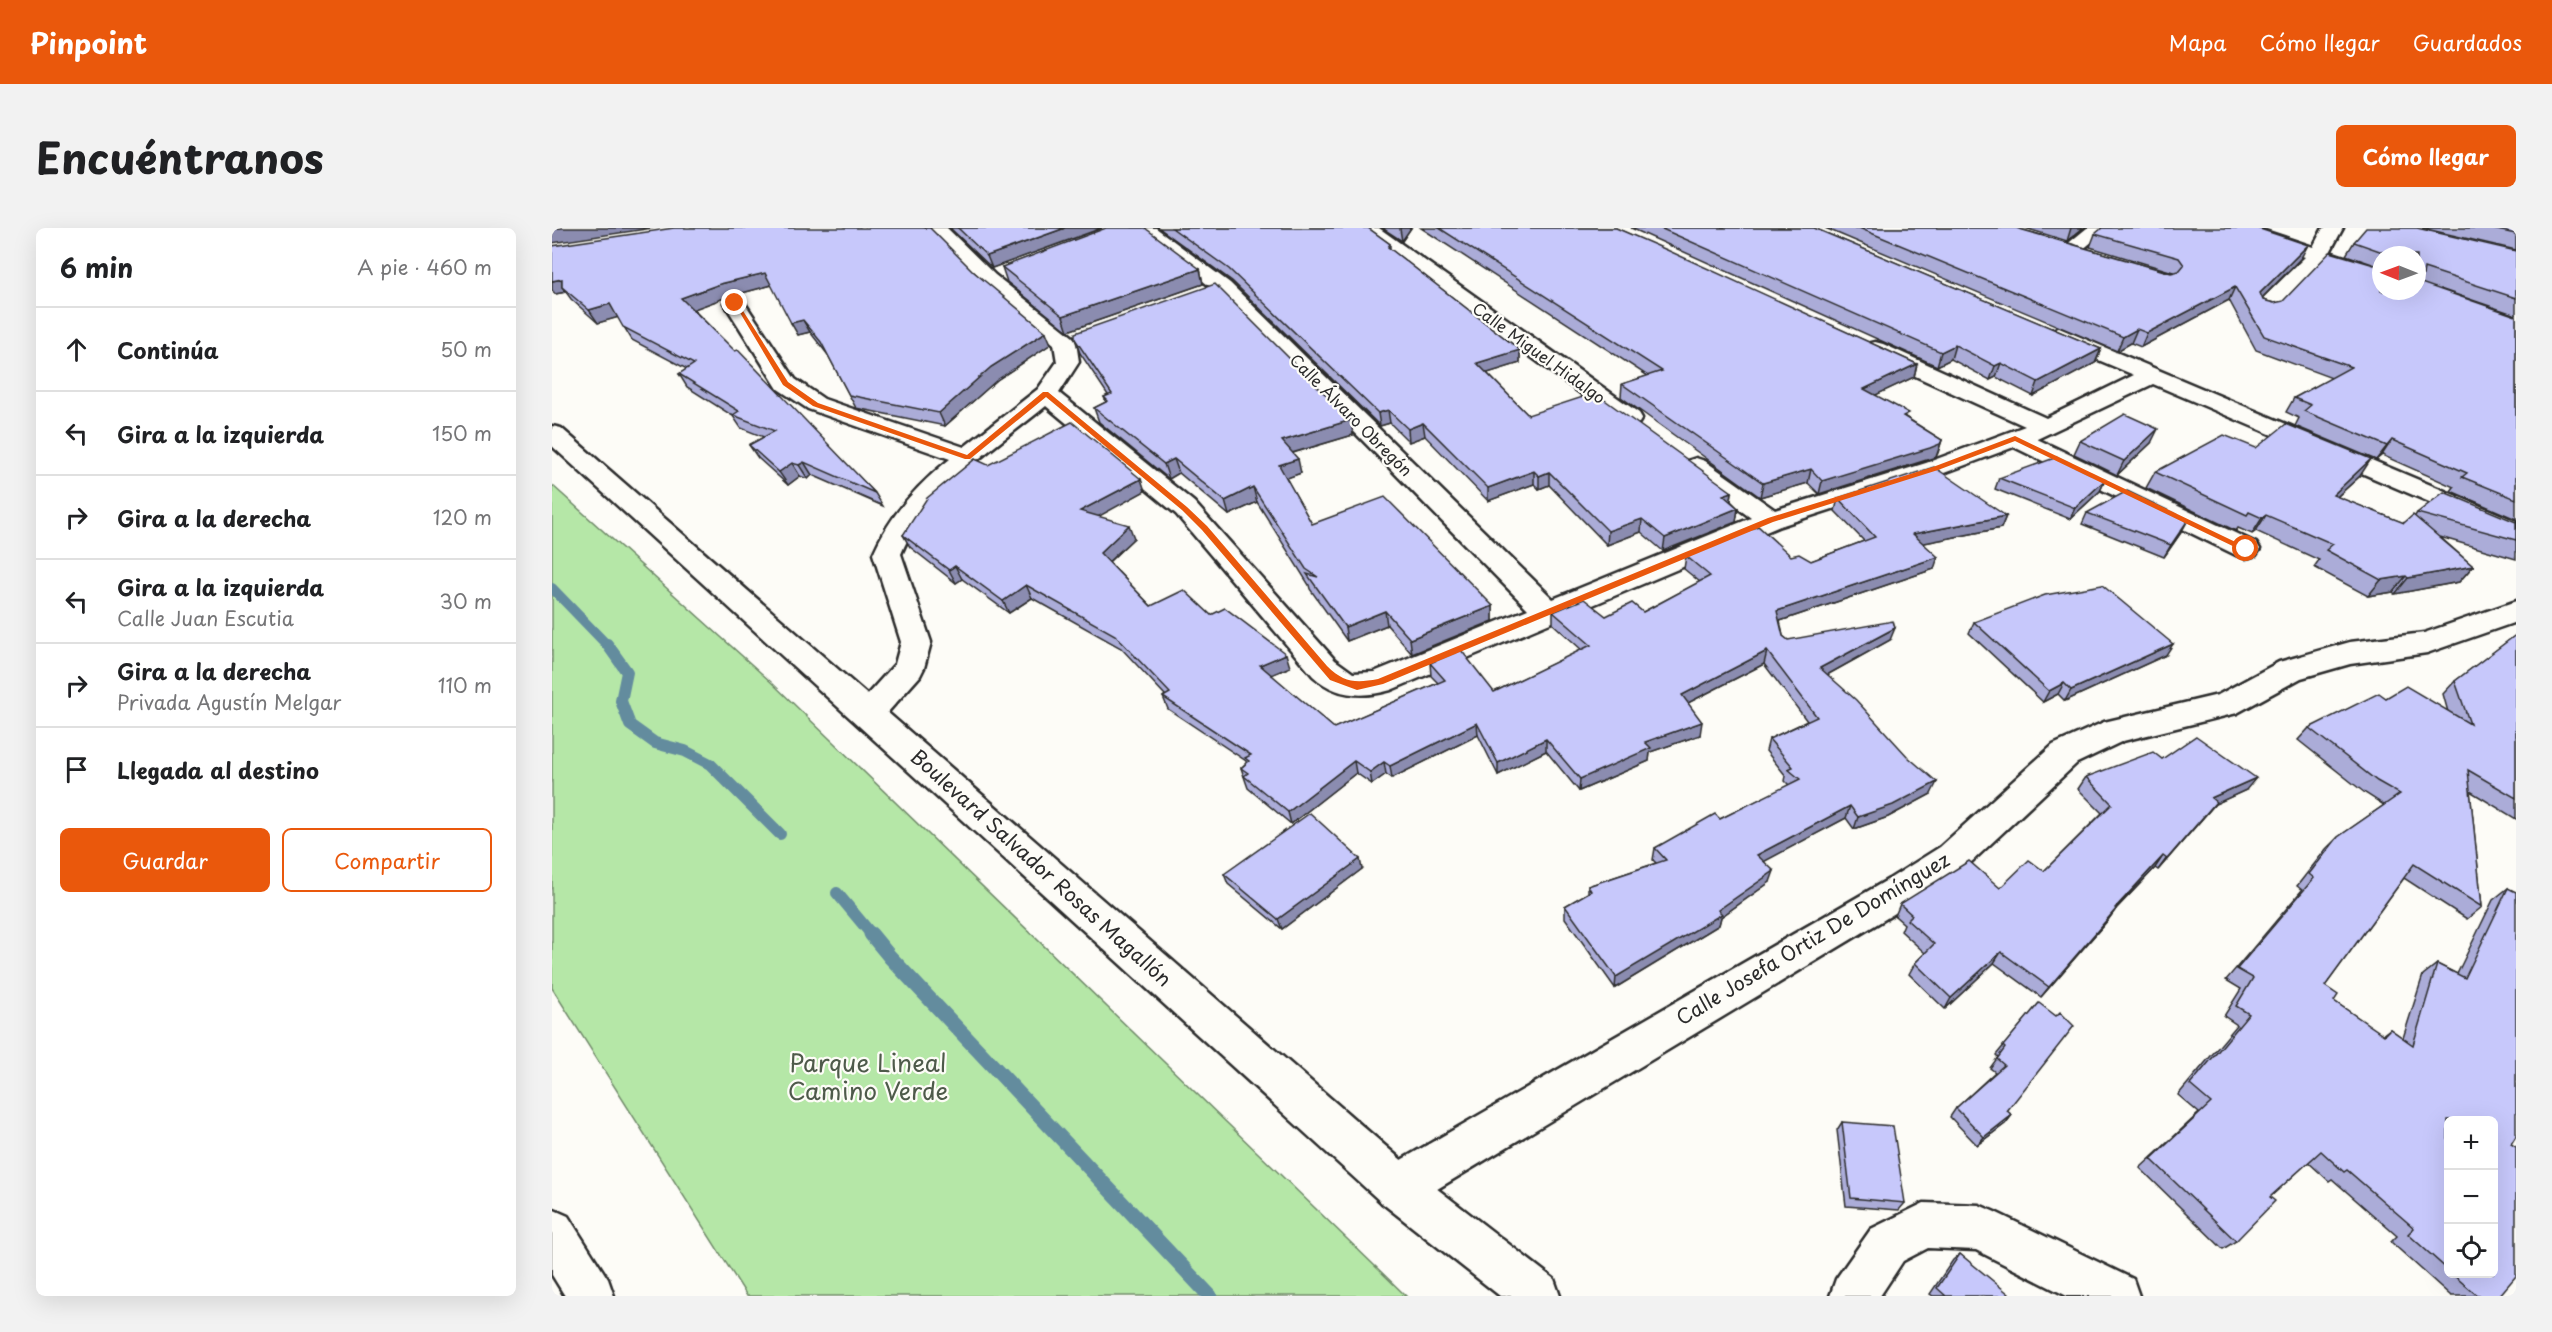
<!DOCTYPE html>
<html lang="es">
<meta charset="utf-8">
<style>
body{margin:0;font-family:"Playpen Sans",sans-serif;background:#f2f2f2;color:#202124}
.controls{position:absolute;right:18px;bottom:18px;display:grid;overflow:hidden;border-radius:9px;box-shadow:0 6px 24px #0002}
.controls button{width:54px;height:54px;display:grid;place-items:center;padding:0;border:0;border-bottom:2px solid #e0e0e0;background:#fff;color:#202124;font:30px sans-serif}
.compass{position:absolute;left:1820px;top:18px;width:54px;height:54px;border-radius:50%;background:#fff;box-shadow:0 6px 24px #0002;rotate:271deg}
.stop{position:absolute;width:18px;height:18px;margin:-14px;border:4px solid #ea580c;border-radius:50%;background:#fff}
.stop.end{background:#ea580c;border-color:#fff;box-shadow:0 2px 6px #0008}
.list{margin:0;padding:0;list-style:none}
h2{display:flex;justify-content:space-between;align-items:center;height:78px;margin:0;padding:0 24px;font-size:26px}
h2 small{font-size:20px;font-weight:400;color:#757577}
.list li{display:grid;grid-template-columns:39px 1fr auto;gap:18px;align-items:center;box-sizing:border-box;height:84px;padding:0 24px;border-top:2px solid #e0e0e0}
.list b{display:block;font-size:22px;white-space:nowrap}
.list p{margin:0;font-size:20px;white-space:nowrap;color:#757577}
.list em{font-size:20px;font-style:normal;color:#757577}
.actions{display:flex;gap:12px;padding:18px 24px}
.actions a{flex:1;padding:14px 0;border:2px solid #ea580c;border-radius:9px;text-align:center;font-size:21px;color:#ea580c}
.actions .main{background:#ea580c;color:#fff}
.icon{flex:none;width:33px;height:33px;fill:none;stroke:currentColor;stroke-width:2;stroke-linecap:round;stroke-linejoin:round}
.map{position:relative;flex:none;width:1964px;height:1068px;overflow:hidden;border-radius:9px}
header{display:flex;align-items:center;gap:36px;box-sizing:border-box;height:84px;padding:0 30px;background:#ea580c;color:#fff}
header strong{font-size:28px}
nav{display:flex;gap:33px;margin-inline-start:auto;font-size:21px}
.intro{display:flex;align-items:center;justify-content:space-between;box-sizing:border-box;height:144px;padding:0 36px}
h1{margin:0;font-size:42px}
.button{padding:15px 27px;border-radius:9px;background:#ea580c;color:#fff;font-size:21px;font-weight:700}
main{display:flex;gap:36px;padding:0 36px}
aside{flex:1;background:#fff;border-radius:9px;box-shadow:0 6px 24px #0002}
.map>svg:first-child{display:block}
.green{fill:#b5e7a7;stroke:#708969;stroke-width:1.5}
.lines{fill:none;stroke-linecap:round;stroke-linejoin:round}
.stream-far2{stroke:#648c9e;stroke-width:10}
.stream-far1{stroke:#648c9e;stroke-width:12}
.stream{stroke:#648c9e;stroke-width:15}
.minor-casing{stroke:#2b2b2b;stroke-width:5}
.highway-casing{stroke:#2b2b2b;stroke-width:5}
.minor{fill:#fdfcf7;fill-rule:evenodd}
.highway{fill:#fdfcf7;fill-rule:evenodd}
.wall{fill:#abacd8;stroke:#2b2b2b;stroke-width:1.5;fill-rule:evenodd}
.shaded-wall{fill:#8b8cb0;stroke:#2b2b2b;stroke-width:1.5}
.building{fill:#c7c8fb;stroke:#2b2b2b;stroke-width:1.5}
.route{fill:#ea580c}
.labels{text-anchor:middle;stroke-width:4.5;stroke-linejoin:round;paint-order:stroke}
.far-street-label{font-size:16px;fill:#2b2b2b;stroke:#fdfcf7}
.street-label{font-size:20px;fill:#2b2b2b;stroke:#fdfcf7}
.near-park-label{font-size:24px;fill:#4e5a4a;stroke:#fdfcf7}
</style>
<header>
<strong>Pinpoint</strong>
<nav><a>Mapa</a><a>Cómo llegar</a><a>Guardados</a></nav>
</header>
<div class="intro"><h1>Encuéntranos</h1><a class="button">Cómo llegar</a></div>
<main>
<aside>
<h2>6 min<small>A pie · 460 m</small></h2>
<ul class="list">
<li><svg class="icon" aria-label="ahead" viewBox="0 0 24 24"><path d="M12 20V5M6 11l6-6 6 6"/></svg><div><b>Continúa</b></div><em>50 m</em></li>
<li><svg class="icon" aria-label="left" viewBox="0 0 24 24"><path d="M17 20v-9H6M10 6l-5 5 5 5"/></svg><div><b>Gira a la izquierda</b></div><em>150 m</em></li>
<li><svg class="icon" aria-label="right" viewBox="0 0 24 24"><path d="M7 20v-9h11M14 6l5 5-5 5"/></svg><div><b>Gira a la derecha</b></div><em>120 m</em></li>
<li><svg class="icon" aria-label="left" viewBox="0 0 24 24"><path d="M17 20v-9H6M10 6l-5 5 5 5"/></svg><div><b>Gira a la izquierda</b><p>Calle Juan Escutia</p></div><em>30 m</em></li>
<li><svg class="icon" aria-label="right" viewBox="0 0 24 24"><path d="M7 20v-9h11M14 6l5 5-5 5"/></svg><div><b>Gira a la derecha</b><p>Privada Agustín Melgar</p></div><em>110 m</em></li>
<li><svg class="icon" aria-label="arrive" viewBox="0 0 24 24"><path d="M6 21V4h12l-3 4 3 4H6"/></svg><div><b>Llegada al destino</b></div></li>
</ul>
<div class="actions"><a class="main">Guardar</a><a>Compartir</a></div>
</aside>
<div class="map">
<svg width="1964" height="1068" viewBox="0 0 1964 1068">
<rect width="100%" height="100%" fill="#fdfcf7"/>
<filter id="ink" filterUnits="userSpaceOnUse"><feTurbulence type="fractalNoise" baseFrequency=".0167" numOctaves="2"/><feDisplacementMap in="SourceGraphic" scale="12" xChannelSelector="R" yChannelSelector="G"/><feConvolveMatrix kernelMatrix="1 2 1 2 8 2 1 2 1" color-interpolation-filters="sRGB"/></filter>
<g filter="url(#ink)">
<path class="green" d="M0,257L219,454L854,1068H195L0,760Z"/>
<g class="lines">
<path class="stream-far2" d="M0,360L56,418"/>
<g class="stream-far1">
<path d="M55,416L75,444L69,473L78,497L103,515L133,523L158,536L228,606"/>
<path d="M285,665L320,707"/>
</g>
<path class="stream" d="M319,706L338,729L658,1068"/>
<defs>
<g id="minor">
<path d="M374,0H395L443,47L521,109L524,114L527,134L507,165L642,274L783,432L801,445L822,444L976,381L664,63L582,0H604L678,55L1001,371L1199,290L1135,243L1131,238L1135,233L1144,230L1153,233L1223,282L1374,235L1473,198L1315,126L1312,121L1315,116L1323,114L1331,116L1494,190L1582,147L1499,112L1496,107L1499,102L1507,100L1964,293V311L1601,156L1485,211L1704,315L1708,321L1704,327L1694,330L1684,327L1462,219L1392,245L1228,298L839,462C810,470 784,469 761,448L624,286L494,178C442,221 375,261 349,326L379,414L372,440L368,448L327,494L316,498L305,494L300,486L305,478L343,436L349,414L321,326C338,287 365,257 398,231L256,181L226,161L172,75L176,71L183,69L190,71L243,151L272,171L412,219L486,161L505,134L502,116L429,55Z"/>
<path d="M804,0H827L1087,185L1090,190L1087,195L1078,197L1069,195Z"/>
<path d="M1535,0H1557L1525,26H1511L1508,22Z"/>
<path d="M1675,0H1704L1761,19L1771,0H1791L1778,24L1829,41V54L1770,35L1722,85L1714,86L1706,85L1703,80L1706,75L1753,29L1678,4Z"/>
<path d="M1964,373V394L1875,425L1798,436L1749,450L1685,485L1571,513L1525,535L1414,639L1363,673L862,975L846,981L830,975L824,959L830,943L1337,651L1388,619L1501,517L1552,494L1666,467L1727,434L1738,431L1798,414L1872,405Z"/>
<path d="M1372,975L1427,977L1443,984L1581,1051L1587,1068H1515L1424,1022L1376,1020L1351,1033L1328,1068H1278L1284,1051L1319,1001Z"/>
</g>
<g id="highway">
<path d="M0,198L9,200L862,943L1002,1051L1008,1068H948L830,975L0,218Z"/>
<path d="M0,981L16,988L56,1051L62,1068H13L0,1047Z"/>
</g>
</defs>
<use href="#minor" class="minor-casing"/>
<use href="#highway" class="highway-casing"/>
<use href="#minor" class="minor"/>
<use href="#highway" class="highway"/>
</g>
<g class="wall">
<path d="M398,0H550L440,40Z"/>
<path d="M607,0H816L838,16V21L968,122V135L935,145L976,187L1180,264L1179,273L1186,280L1184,294L1111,323L1089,304L1055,317L997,257L987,261L982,256L936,273L873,208L857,214L838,195L828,198L680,53Z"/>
<path d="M830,0H859L850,13Z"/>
<path d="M869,0H1064L1365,136L1362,149L1323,167L1355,190L1390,212L1386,225L1384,229L1373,233L1267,266L1256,255L1208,269L1069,169L1070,156L1096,148Z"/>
<path d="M1079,0H1262L1549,121L1543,135L1481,168L1444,149L1438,152L1399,131L1385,138Z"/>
<path d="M1273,0H1465L1619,45L1621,44L1538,19L1543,6L1749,30L1710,70L1711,72L1722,75L1865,63V27H1829V39L1794,27L1802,14L1964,23V87L1888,61L1964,88V291L1899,263L1902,259L1830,227L1824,232L1743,198L1747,190L1734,184L1742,170L1780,150L1704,122L1677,72L1589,119L1579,115L1565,123Z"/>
<path d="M1473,0H1531L1515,13Z"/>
<path d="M1870,0H1964V22Z"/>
<path d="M0,18L422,44L499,116L445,152L393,198L304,180L276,127L258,104L246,107L220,57L175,69L141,81L323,265L331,278L260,247L256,251L248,248L236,257L206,230L197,217L212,209L189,200L181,188L135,159L127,146L135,141L80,112L66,89L46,95L19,71L14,64L3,66Z"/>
<path d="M450,39L648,41L651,56L516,103L455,54Z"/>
<path d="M523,111L801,207L741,225L749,245L734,250L760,296L941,378V393L860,426L835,397L795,413L758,361L757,357L705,274L677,287L627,245L617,251L547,194L542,180L554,174L552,169L556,167L528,125Z"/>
<path d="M1528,213L1599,215L1565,247L1522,226Z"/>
<path d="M1704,220L1808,248L1785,269L1852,295L1863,288L1865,285L1964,294V331L1888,309L1921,338L1907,354L1843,366L1841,364L1816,368L1762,339L1767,332L1704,303L1700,306L1686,300L1684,303L1594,260L1603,244Z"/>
<path d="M436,237L593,263L546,288L582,310L557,334L599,378L659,387L738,439L719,447L782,500L886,455L879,448L878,435L942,464L1030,422L1001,396V384L1054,388L1091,384L1148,354L1132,341L1134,328H1239L1259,333L1312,313L1283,283L1286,270L1454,288L1449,300L1372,315L1382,341L1228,393L1231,408L1236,412H1338L1275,447L1379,566L1336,589L1302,601L1294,590L1212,633L1218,654L1169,689L1167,697L1063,760L1013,690V678L1036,665V658L1104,635L1101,632L1103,620L1168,591L1237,557L1233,553L1234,548L1214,523L1217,511L1255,493L1212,436L1136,475L1148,507L1098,524L1097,533L1027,563L994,523L946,547L926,507L840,550L834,546L820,556L804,545L739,596L696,560L689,540L694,535V533L616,481L611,469L613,467L569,420L480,370L457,385L410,351L404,355L358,319L351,307Z"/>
<path d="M1447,250L1553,252L1548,263L1518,291L1443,261Z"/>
<path d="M1535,285L1630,303L1612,329L1530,296Z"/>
<path d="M1422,394L1614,427L1513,473L1506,466L1491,474L1417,405Z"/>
<path d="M1964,407V591L1918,563L1930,679L1915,691L1852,650L1773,758L1782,773L1830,807L1838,801L1851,810L1871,747L1885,736L1905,746L1941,672L1956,660L1959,916L1947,1068H1899L1839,1014L1845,1008L1780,951L1777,953L1756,934L1718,969L1684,1013L1671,1021L1588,940L1647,885L1626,867L1685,797L1672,788L1689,761L1674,752L1750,662L1745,658L1774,621L1786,609L1832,577L1813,565L1746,512L1757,500L1834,470L1896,484L1891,466L1903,453ZM1896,892L1941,1046H1896Z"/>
<path d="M1610,531L1694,562L1663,576L1606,642L1603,640L1564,681L1556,692L1489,769L1442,735L1393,781L1357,746L1363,735L1373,725L1349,703L1352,696L1343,688L1348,676L1448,660L1492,643L1550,585L1526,561L1534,549Z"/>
<path d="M810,641L730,701L676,656L672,646Z"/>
<path d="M1487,775L1455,883L1460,887L1453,896L1425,917L1398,889L1404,880L1443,844L1438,840L1446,829L1444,827Z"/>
<path d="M1290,894L1353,975L1347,982L1294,978L1285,902Z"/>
<path d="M1408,1026L1455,1068H1381L1378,1066L1401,1032Z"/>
</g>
<g class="shaded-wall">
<path d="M10,0H101L0,15V1Z"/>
<path d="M513,0H550L440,40L435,28Z"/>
<path d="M849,0H859L850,13L848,1Z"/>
<path d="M1519,0H1531L1515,13Z"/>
<path d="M1756,17L1749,30L1701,79L1708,65Z"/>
<path d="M648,41L651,56L516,103L511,88Z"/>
<path d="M213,45L220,57L175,69L137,83L129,70L168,56Z"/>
<path d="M10,51V59L14,64L3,66L0,62V53Z"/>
<path d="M1683,59L1677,72L1589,119L1595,105Z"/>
<path d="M58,76L67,89L46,95L37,82Z"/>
<path d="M251,92L258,104L246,107L239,95Z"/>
<path d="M1585,101L1579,115L1565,123L1571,109Z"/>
<path d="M494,104L499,116L445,152L393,198L387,185L439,139Z"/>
<path d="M1403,117L1399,131L1385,138L1389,124Z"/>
<path d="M1549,121L1543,135L1481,168L1486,154Z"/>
<path d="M968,122V135L926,148L925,135Z"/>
<path d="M1449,135L1444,149L1438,152L1443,138Z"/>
<path d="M1365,136L1362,149L1309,174L1312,161Z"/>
<path d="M836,182L838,195L828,198L826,185Z"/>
<path d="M799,192L801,207L733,227L730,213Z"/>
<path d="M871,195L873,208L857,214L856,201Z"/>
<path d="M1606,201L1599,215L1565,247L1572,233Z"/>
<path d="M1390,212L1384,229L1267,266L1270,253Z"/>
<path d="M1840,212L1830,227L1824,232L1835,218Z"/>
<path d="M622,231L627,245L617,251L612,236Z"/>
<path d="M746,231L749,245L730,252L727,237Z"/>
<path d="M1819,231L1808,248L1769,283L1781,267Z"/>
<path d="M252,234L260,247L256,251L247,237Z"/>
<path d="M240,235L248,248L236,257L227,244Z"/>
<path d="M1259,241L1256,255L1208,269L1211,255Z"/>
<path d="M982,243V256L936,273V260Z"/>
<path d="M997,244V257L987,261V248Z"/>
<path d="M589,251L593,263L533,296L528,283Z"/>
<path d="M1553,252L1548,263L1518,291L1523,280Z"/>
<path d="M701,259L705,274L677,287L673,273Z"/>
<path d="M1180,264L1178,277L1171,267Z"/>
<path d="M1186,280L1184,294L1111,323L1113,310Z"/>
<path d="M1714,287L1704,303L1700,306L1710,290Z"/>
<path d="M1454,288L1449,300L1357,318L1361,306Z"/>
<path d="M1090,291L1089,304L1055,317L1056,303Z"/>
<path d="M1636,292L1630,303L1612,329L1619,317Z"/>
<path d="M577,297L582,310L553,337L548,325Z"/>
<path d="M1386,329L1382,341L1222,395L1225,383Z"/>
<path d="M403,338L410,351L404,355L397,342Z"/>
<path d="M1921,338L1907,354L1843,366L1856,350Z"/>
<path d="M1854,348L1841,364L1816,368L1829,352Z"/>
<path d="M474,357L480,370L457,385L451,373Z"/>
<path d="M941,378V393L860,426L858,411Z"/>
<path d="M833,383L835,397L795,413L793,399Z"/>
<path d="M1343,400L1338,412L1264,453L1268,440Z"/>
<path d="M1621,416L1614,427L1513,473L1519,462Z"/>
<path d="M1215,423L1212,436L1128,479L1130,467Z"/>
<path d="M734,426L738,439L712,450L708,437Z"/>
<path d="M1512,455L1506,466L1491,474L1497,463Z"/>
<path d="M1150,494L1148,507L1098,524L1097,533L1027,563L1028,551L1093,514Z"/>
<path d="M925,495L926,507L840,550L838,538Z"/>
<path d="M994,511V523L946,547V535Z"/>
<path d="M802,533L804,545L739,596L736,584Z"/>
<path d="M832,534L834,546L820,556L818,544Z"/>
<path d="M1704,550L1694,562L1663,576L1606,642L1659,570Z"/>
<path d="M1385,554L1379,566L1336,589L1302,601L1306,589Z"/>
<path d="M1298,578L1294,590L1202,639L1205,627Z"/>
<path d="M1611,628L1603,640L1554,691L1563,680Z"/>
<path d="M808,631L810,641L730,701L726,691Z"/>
<path d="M1222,643L1218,654L1169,689L1167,697L1063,760L1064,749L1166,682Z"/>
<path d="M1564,681L1556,692L1489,769L1497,759Z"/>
<path d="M1449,724L1442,735L1393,781L1399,770Z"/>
<path d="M1460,887L1453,896L1425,917L1432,909Z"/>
</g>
<g class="building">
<path d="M122,0H378L422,44L494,104L439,139L387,185L297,167L269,114L251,92L239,95L213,45L168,56L129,70L183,123L186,122L323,265L252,234L247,237L240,235L227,244L197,217L223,203L181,187L187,183L127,146L142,136L71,99L58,76L37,82L10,59V51L0,53V18Z"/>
<path d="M406,0H513L435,28Z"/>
<path d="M554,0H593L648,41L511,88L450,39Z"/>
<path d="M620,0H816L838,16L836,19L968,122L925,135L976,187L1043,165L1180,264L1171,267L1186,280L1113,310L1090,291L1056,303L997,244L987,248L982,243L936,260L871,195L856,201L836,182L826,185L677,41Z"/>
<path d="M887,0H1064L1115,22L1365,136L1312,161L1357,185L1351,188L1390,212L1388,216L1378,220L1270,253L1259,241L1211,255L1070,156L1110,143Z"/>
<path d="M1108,0H1262L1549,121L1486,154L1449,135L1443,138L1403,117L1389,124Z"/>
<path d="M1307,0H1464L1619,45L1627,43L1632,37L1627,30L1543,6L1550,0H1705L1756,17L1708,65L1711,72L1722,75L1731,73L1778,24L1829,39V63H1865V52L1866,54L1964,88V271L1910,249L1915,245L1840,212L1835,218L1752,183L1759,177L1742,170L1799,139L1712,108L1683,59L1595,105L1585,101L1571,109Z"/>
<path d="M1814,0H1865L1964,23V70L1872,40L1871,47L1865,48V27H1839L1802,14Z"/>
<path d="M1936,0H1964V6Z"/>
<path d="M663,56L799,192L730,213L746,231L727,237L760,296L833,269L941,378L858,411L833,383L793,399L755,346L766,349L754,341L701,259L673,273L622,231L612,236L542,180L556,173L552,169L560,166L523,111V105Z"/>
<path d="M1573,186L1606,201L1572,233L1528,213Z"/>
<path d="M520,194L589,251L528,283L577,297L548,325L599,378L632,362L659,387L673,380L734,426L708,437L782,500L893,452L878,435L909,422L942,464L1039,417L1001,384L1032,371L1054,388L1080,375L1091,384L1158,348L1134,328L1206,298L1239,328L1247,326L1259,333L1323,309L1286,270L1382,239L1454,288L1361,306L1386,329L1225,383L1231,408L1236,412L1341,393L1343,400L1268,440L1304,472L1356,529L1385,554L1341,577L1306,589L1298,578L1205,627L1222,643L1166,682L1170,686L1064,749L1013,678L1039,663L1036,658L1114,632L1103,620L1163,586L1168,591L1248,551L1236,541L1241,539L1217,511L1265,489L1215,423L1130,467L1150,494L1093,514L1099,520L1028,551L994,511L946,535L925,495L838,538L832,534L818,544L802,533L736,584L692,548L696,545L689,540L697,533L693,530L699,527L611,469L618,465L563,407L474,357L451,373L403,338L397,342L351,307L375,270L423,231L436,237Z"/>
<path d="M1734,196L1819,231L1781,267L1852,295L1861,287L1921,338L1856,350L1854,348L1829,352L1774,322L1781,316L1714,287L1710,290L1697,284L1695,287L1603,244L1672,207L1704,220Z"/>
<path d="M1505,229L1553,252L1523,280L1447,250Z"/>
<path d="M1575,263L1636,292L1619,317L1535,285Z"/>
<path d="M1892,264L1964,294V312L1865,285Z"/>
<path d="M1550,357L1621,416L1519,462L1512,455L1497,463L1422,394L1493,367Z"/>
<path d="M1964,407V570L1916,542L1930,679L1862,636L1773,758L1786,767L1782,773L1832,807L1838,801L1861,817L1885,736L1913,750L1956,660L1964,664V908L1959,916L1964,919V1048L1947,1068H1926L1900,1046H1941V892H1896V1042L1856,1006L1862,1000L1795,942L1792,944L1769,923L1718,969L1723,973L1684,1013L1599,931L1659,875L1638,857L1697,786L1684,778L1701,750L1685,741L1762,650L1757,646L1786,609L1848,566L1825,553L1757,500L1827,465L1834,470L1854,458L1918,496L1903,453L1961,409Z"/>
<path d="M1644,508L1704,550L1659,570L1664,574L1615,631L1611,628L1563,680L1564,681L1497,759L1449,724L1399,770L1363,735L1382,716L1355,692L1360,687L1348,676L1417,633L1448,660L1477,632L1492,643L1560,576L1534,549L1601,524L1610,531Z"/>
<path d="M758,585L808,631L726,691L672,646Z"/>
<path d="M1487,775L1504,788L1508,784L1522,798L1455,883L1460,887L1432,909L1404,880L1452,837L1445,831L1453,820L1451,818Z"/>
<path d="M1290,894L1341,898L1353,975L1299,970Z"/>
<path d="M1408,1026L1457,1066L1455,1068H1394L1385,1060Z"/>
</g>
</g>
<path class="route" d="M181,73L186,75L236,154L266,175L415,227L491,164H496L635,279L655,298L775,438C792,455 804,455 826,451L1216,290L1381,239L1463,208L1698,321L1691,323L1463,213L1386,242L1221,294L831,456L805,462L778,452L650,302L630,282L494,169L418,231H413L261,178L231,157Z"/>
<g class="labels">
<g class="far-street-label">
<text transform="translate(987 125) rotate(36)" y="6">Calle Miguel Hidalgo</text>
<text transform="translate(799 187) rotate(45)" y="6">Calle Álvaro Obregón</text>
</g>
<g class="street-label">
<text transform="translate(489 640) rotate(42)" y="7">Boulevard Salvador Rosas Magallón</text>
<text transform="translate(1261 711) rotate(-31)" y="7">Calle Josefa Ortiz De Domínguez</text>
</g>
<g class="near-park-label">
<text x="316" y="844">Parque Lineal<tspan x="316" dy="28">Camino Verde</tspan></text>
</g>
</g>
</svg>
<div class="controls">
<button>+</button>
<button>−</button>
<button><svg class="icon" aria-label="locate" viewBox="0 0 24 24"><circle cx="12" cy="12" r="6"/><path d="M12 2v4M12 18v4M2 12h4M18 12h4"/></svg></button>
</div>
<svg class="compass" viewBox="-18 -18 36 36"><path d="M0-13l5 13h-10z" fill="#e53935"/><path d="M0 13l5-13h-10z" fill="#757577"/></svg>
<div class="stop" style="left:1694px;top:321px"></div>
<div class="stop end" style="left:183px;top:75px"></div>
</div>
</main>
